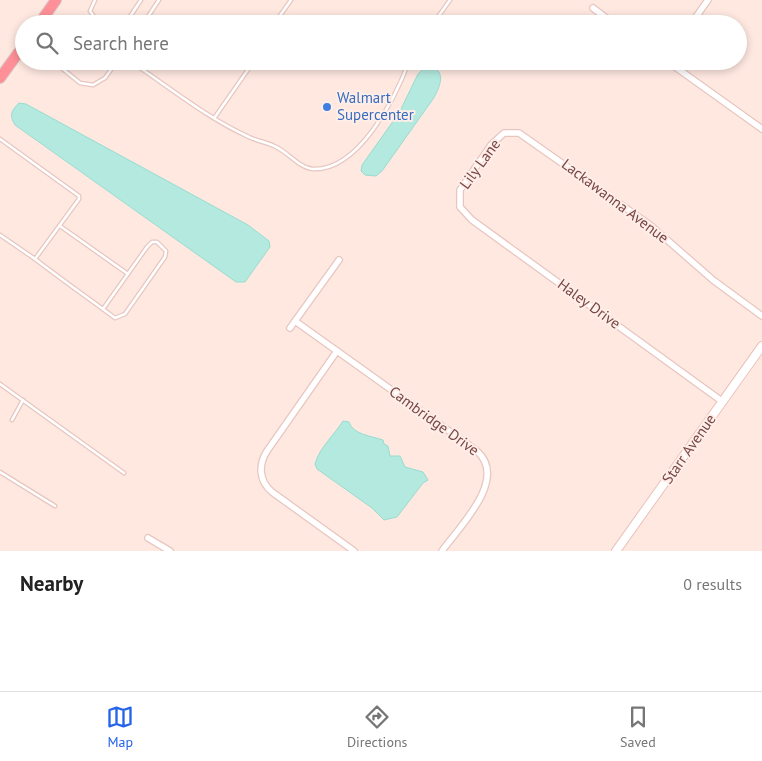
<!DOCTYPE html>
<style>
body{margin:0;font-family:"PT Sans",sans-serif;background:#f6f6f6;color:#222}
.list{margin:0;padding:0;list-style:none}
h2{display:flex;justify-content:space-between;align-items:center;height:65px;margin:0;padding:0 20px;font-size:21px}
h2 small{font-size:16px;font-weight:400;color:#767676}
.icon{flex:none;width:28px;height:28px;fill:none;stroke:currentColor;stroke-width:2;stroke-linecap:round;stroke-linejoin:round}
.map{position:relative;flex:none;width:762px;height:551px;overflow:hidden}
.search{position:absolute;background:#fff;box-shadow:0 2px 8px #0003;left:15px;right:15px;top:15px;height:55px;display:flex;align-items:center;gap:12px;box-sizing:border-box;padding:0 18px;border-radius:28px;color:#767676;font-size:19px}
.sheet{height:140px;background:#fff}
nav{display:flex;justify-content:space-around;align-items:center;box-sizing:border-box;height:70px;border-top:1px solid #e0e0e0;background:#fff;font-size:14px;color:#767676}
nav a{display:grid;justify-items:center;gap:2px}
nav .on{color:#2563eb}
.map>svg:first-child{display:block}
.water{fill:#b3e9df;stroke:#98dcd0}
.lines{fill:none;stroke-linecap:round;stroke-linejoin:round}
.lane-casing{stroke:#e8c6c0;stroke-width:5}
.street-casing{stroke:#e8c6c0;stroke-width:8}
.secondary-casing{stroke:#ebc1ba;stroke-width:10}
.highway-casing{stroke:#d6c8c7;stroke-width:12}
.lane{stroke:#fff;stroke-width:2.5}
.street{stroke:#fff;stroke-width:5.5}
.secondary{stroke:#fff;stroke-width:8}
.highway{stroke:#ff9097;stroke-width:10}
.shop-dot{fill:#3f7fe0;stroke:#ffeee8;stroke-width:2}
.labels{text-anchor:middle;stroke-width:4;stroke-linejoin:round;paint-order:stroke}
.shop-label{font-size:15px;fill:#366cbe;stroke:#ffeee8;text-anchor:start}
.street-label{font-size:15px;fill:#774645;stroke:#ffeee8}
</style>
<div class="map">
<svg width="762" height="551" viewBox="0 0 762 551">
<rect width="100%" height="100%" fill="#fee8e0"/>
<g class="water">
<path d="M432,67C447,72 439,89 433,99L382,171L376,176L365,175L361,171L362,165L399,113L418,74L424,68Z"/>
<path d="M19,103L26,104L248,225L269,241L270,247L245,282H236L15,125C9,115 11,111 19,103Z"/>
<path d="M343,421L349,422C353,435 372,436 383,440L384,444L388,446L390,456H400L405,467L423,472L428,480L423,483L397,517L384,520L372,508L317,469L315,464C319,448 335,434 343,421Z"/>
</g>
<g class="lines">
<defs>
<g id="lane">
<path d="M95,0L90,11L99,24"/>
<path d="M125,24L141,0"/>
<path d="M143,24L159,0"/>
<path d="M274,24L291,0"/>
<path d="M433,24L450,0"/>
<path d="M53,61L80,83L93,85L105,78L117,61"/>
<path d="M130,61C169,87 207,118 249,137C257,141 266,142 274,146C287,151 299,168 313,169C359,171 396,97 409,61"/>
<path d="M215,117L254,61"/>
<path d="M0,139L79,196V199L35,259L0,235"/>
<path d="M60,226L128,274"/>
<path d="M35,259C61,279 88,298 115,318L125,314L165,257L166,251L157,242H152L147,247L103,309"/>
<path d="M0,384L124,473"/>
<path d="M12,420L23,400"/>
<path d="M0,472L55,506"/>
</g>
<g id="street">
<path d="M593,8L614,24"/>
<path d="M691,24L708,0"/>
<path d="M667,61L762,129"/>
<path d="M295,321L477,451C508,479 461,525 442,551"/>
<path d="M290,328L339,260"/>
<path d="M337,351L267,451C258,465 259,481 272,492L354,551"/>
<path d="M723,402L472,220L460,207V190L491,145L504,133H519L650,225L713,280L762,316"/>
<path d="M148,538L170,551"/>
</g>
<path id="secondary" d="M616,551L762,346"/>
<g id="highway">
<path d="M39,24L56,0"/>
<path d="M0,78L24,45"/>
</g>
</defs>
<use href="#lane" class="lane-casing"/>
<use href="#street" class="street-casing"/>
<use href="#secondary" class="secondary-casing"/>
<use href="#highway" class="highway-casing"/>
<use href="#lane" class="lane"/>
<use href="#street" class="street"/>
<use href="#secondary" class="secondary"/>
<use href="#highway" class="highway"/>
</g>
<circle class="shop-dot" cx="327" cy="107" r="5"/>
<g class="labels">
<g class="shop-label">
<text x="337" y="103">Walmart<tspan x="337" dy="17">Supercenter</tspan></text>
</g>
<g class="street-label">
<text transform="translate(480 164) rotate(-54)" y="5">Lily Lane</text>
<text transform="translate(615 201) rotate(37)" y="5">Lackawanna Avenue</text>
<text transform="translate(589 304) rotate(36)" y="5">Haley Drive</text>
<text transform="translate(434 421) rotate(36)" y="5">Cambridge Drive</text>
<text transform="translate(689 449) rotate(-55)" y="5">Starr Avenue</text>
</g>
</g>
</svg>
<div class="search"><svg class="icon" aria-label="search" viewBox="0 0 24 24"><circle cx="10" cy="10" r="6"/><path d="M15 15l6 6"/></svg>Search here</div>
</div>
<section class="sheet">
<h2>Nearby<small>0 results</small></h2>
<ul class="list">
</ul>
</section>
<nav>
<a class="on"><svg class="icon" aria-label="map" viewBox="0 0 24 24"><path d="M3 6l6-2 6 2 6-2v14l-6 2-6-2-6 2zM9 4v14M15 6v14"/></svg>Map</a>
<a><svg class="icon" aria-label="directions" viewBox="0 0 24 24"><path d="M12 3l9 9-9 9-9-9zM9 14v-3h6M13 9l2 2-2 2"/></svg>Directions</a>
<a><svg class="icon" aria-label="saved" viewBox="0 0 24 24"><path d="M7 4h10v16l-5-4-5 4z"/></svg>Saved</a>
</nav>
